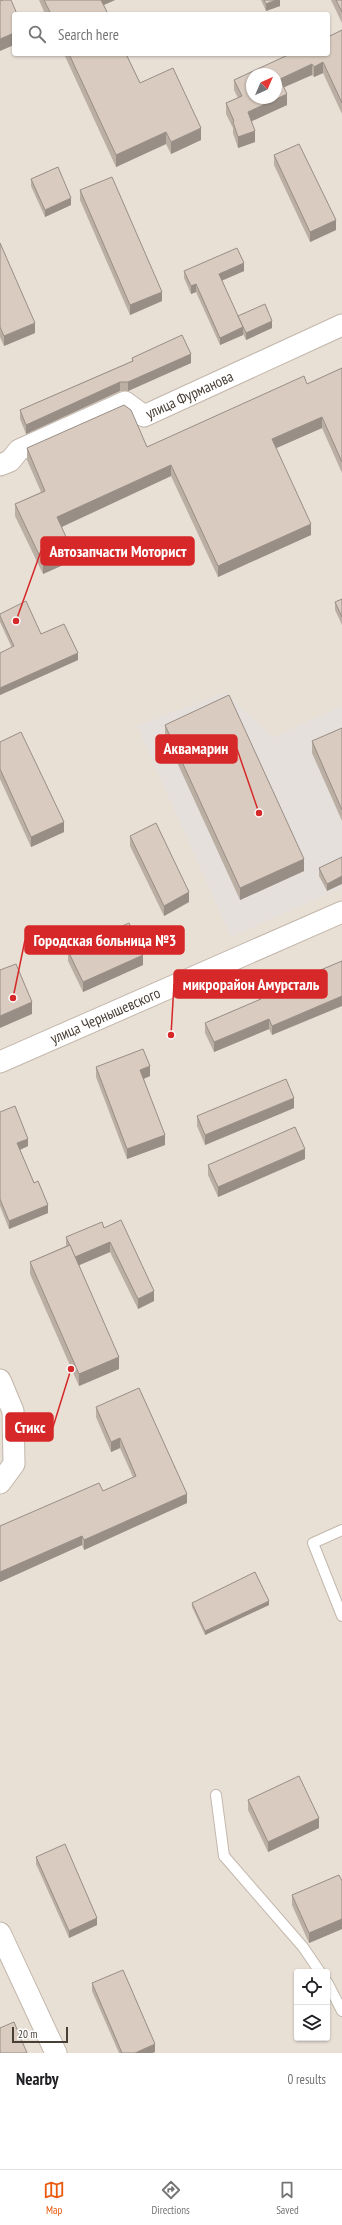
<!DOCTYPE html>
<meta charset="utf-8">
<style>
body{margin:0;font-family:"PT Sans Narrow",sans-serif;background:#f6f6f6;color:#202124}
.controls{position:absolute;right:12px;bottom:12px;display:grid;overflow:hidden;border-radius:4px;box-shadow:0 1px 3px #0004}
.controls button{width:36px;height:36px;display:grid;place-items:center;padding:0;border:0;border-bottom:1px solid #e0e0e0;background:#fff;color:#202124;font:20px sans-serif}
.compass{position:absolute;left:246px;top:68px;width:36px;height:36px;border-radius:50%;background:#fff;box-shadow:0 1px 3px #0004;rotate:44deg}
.scale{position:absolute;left:12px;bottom:10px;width:56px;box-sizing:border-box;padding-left:4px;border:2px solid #473e35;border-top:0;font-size:11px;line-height:14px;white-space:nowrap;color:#473e35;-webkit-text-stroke:3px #fff;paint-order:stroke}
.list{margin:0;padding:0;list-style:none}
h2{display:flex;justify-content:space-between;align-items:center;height:52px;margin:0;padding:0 16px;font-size:17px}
h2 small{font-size:13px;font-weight:400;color:#757577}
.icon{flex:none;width:22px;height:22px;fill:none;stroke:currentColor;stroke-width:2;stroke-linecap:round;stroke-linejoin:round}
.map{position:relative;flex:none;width:342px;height:2053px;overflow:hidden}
.search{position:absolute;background:#fff;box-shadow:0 1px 3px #0004;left:12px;right:12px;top:12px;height:44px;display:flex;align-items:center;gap:10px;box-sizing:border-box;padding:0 14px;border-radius:4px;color:#757577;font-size:15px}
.sheet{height:116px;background:#fff}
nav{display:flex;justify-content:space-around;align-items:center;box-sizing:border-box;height:56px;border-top:1px solid #e0e0e0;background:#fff;font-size:11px;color:#757577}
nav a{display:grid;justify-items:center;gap:2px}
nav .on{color:#ea580c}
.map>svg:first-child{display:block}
.residential{fill:#e8dfd5;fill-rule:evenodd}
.industrial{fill:#e6e0dc}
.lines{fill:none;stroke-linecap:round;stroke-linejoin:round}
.service-casing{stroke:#c3b7ac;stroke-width:12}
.minor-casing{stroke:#c3b7ac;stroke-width:23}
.service{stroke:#fff;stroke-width:10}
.minor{stroke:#fff;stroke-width:21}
.wall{fill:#bbafa4}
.shaded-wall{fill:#988e86}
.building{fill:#d9cbbf;stroke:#988e86;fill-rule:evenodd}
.labels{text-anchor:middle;stroke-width:3.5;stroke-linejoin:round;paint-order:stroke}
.street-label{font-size:15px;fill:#473e35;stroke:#fff}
.leader{fill:none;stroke:#d62828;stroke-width:1.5}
.callout-dot{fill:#d62828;stroke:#fff;stroke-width:1.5}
.callout{fill:#d62828;stroke:#d62828;stroke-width:1.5}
.callout-label{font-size:16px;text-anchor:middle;font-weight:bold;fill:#fff}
</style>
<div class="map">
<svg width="342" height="2053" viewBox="0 0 342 2053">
<rect width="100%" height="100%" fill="#f4eee7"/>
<path class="residential" d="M0,0H342V2053H0ZM14,14H328V54H14ZM252,74H276V98H252ZM297,1972H327V2038H297Z"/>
<path class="industrial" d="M225,692L273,737L342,706V888L231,937L137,726Z"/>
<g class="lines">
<defs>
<g id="service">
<path d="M342,1530L313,1543L342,1616"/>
<path d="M216,1795L224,1856L303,1947L320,1972"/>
<path d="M327,1982L342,2011"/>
</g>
<g id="minor">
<path id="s1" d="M0,465L10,461L19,450L125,402L144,416L342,325"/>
<path id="s2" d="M0,1062L342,912"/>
<path d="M0,1380L13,1411L14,1464L0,1483"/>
<path d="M0,1933L56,2053"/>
</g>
</defs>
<use href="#service" class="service-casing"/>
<use href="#minor" class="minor-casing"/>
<use href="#service" class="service"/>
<use href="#minor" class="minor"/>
</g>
<g class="wall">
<path d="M39,0H115L104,5L108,14H45Z"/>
<path d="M261,0H280V6L266,11Z"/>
<path d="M331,0H342V23Z"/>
<path d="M342,30V114L323,73L314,77L312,75L284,87L287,105L251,121L255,142L238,148L233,133V128L226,114V103L238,98L234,90V80Z"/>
<path d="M64,54H126L140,83L201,140L171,154L166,144L116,167Z"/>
<path d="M274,155L336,230L310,242L274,165Z"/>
<path d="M31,179L71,205L45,217L31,186Z"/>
<path d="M80,190L162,301L130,315L80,200Z"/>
<path d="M0,243L35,333L4,346L0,337Z"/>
<path d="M184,271H244L222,280L238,317V316L272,328L246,340L243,334V335L220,345L196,292L191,294L184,278Z"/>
<path d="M132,358L191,363L128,391H120L26,434L20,419V410L132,361Z"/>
<path d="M342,368V473L322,428L276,448L311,535L218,577L171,476L62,527L72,561L43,574L15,516V504L41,492L27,460V448L147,447L307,384Z"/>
<path d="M342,599V625L335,610V602Z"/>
<path d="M0,614L41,634L78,660L0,695V653L12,648L0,622Z"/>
<path d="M165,725L304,871L240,900L165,736Z"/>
<path d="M342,728V821L312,753V741Z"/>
<path d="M0,742L64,832L31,847L0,779Z"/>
<path d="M130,836L189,902L164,916L130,846Z"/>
<path d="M342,857L327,891L319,876V868Z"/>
<path d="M68,951L143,965L83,992L68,961Z"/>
<path d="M342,961L272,1035L269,1029L214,1052L205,1033V1023L259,1000V996Z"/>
<path d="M96,1067L150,1076L144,1079L165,1145L127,1159L96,1077Z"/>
<path d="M294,1108L205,1145L197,1126V1116Z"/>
<path d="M0,1112L28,1146L20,1150L34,1183L48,1213L9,1229L0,1206Z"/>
<path d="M305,1159L218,1197L208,1175V1165Z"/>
<path d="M104,1228L154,1301L138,1309L110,1252L79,1265L119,1369L79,1386L30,1274V1262L66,1246V1237Z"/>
<path d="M96,1407L187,1503L84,1550L82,1545L0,1582V1526L103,1491L133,1477L120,1448L111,1452L96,1417Z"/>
<path d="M192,1603L269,1605L205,1635L192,1607Z"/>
<path d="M248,1800L319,1828L268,1852L248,1810Z"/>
<path d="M36,1857L97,1925L69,1938L36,1864Z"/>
<path d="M342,1881V1929L309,1943L292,1905V1895Z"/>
<path d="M92,1983L155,2052L152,2053H119L92,1991Z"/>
</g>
<g class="shaded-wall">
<path d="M99,0H115L99,7Z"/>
<path d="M276,0H280V6L266,11V4Z"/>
<path d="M14,33V45L0,51V39Z"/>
<path d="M323,62V73L314,77V67Z"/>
<path d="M312,64V75L280,89V79Z"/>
<path d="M287,94V105L248,123V112Z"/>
<path d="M201,128V140L171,154V142Z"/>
<path d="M255,131V142L238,148V137Z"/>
<path d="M166,132V144L116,167V155Z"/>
<path d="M71,198V205L45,217V210Z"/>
<path d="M336,220V230L310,242V232Z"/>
<path d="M244,263V271L219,282V274Z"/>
<path d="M196,284V292L191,294V286Z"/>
<path d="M162,292V301L130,315V305Z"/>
<path d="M272,321V328L246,340V333Z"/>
<path d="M35,323V333L4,346V336Z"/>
<path d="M243,327V335L220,345V338Z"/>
<path d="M191,354V363L128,391V382Z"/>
<path d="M120,382V391L26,434V425Z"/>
<path d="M322,417V428L272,450V439Z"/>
<path d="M171,465V476L57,529V517Z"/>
<path d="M311,524V535L218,577V566Z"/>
<path d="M72,550V561L43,574V563Z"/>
<path d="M78,653V660L0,695V688Z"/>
<path d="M64,822V832L31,847V837Z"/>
<path d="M304,859V871L240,900V888Z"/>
<path d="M342,876V884L327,891V884Z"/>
<path d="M189,892V902L164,916V906Z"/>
<path d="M143,955V965L83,992V982Z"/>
<path d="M342,996V1006L272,1035V1026Z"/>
<path d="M32,1002V1014L0,1028V1016Z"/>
<path d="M269,1019V1029L214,1052V1042Z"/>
<path d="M150,1066V1076L140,1080V1070Z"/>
<path d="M294,1098V1108L205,1145V1135Z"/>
<path d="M165,1135V1145L127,1159V1149Z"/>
<path d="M28,1139V1146L17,1151V1143Z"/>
<path d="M305,1149V1159L218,1197V1187Z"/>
<path d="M48,1205V1213L9,1229V1221Z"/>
<path d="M110,1242V1252L75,1267V1257Z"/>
<path d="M154,1291V1301L138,1309V1299Z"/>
<path d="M119,1357V1369L79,1386V1374Z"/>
<path d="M120,1438V1448L111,1452V1442Z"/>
<path d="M187,1494V1503L84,1550V1540Z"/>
<path d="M82,1536V1545L0,1582V1572Z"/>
<path d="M269,1601V1605L205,1635V1631Z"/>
<path d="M319,1818V1828L268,1852V1842Z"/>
<path d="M97,1918V1925L69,1938V1931Z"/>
<path d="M342,1919V1929L309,1943V1933Z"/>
<path d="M155,2044V2052L152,2053H135Z"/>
</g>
<g class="building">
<path d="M3,0H11L17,14H14V33L0,39V1Z"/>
<path d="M44,0H101L108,14H51Z"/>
<path d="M264,0H276L266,4Z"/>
<path d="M336,0H342V12Z"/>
<path d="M342,30V103L323,62L314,67L312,64L280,79L287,94L248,112L255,131L238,137L233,122L234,121L226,103L242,96L234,80L290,54H328V37ZM252,74H276V98H252Z"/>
<path d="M69,54H126L140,83L173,68L201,128L171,142L166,132L116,155Z"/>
<path d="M299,144L336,220L310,232L274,155Z"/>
<path d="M58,167L71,198L45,210L31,179Z"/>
<path d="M112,177L162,292L130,305L80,190Z"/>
<path d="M0,243L35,323L4,336L0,327Z"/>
<path d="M237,248L244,263L219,274L243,327L220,338L196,284L191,286L184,271Z"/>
<path d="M265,304L272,321L246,333L238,316Z"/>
<path d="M182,335L191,354L128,382H120L26,425L20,410L133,361L132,358Z"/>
<path d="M342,368V462L322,417L272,439L311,524L218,566L171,465L57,517L72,550L43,563L15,504L45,491L27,448L124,405L131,410L147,447L304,376L307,384Z"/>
<path d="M342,599V617L335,602Z"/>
<path d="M26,601L41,634L64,624L78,653L0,688V653L14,646L0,616V614Z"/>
<path d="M229,695L304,859L240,888L165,725Z"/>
<path d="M342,728V810L312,741Z"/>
<path d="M21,732L64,822L31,837L0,769V742Z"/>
<path d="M156,823L189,892L164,906L130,836Z"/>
<path d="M342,857V876L327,884L319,868Z"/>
<path d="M129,923L143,955L83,982L68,951Z"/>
<path d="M342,961V996L272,1026L269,1019L214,1042L205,1023L261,999L259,996Z"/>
<path d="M16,964L32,1002L0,1016V970Z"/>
<path d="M143,1049L150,1066L140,1070L165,1135L127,1149L96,1067Z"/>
<path d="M286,1079L294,1098L205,1135L197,1116Z"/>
<path d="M15,1106L28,1139L17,1143L34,1183L38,1181L48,1205L9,1221L0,1199V1112Z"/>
<path d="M295,1127L305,1149L218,1187L208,1165Z"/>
<path d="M121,1220L154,1291L138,1299L110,1242L75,1257L66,1237L102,1222L104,1228Z"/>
<path d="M70,1245L119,1357L79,1374L30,1262Z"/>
<path d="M139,1388L187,1494L84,1540L82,1536L0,1572V1526L99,1483L103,1491L136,1476L120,1438L111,1442L96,1407Z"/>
<path d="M255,1572L269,1601L205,1631L192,1603Z"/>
<path d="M299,1776L319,1818L268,1842L248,1800Z"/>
<path d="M65,1844L97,1918L69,1931L36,1857Z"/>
<path d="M339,1875L342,1881V1919L309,1933L292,1895Z"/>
<path d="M123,1970L155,2044L135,2053H122L92,1983Z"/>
<path d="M14,2022L27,2053H0V2028Z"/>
</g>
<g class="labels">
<g class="street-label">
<text dy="5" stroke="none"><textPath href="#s1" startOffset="215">улица Фурманова</textPath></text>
<text dy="5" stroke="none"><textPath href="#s2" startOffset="115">улица Чернышевского</textPath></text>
</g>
</g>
<path class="leader" d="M16 621L41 551M259 813L237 749M13 998L25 940M171 1035L174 984M71 1369L53 1427"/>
<g class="callout-dot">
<circle cx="16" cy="621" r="4"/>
<circle cx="259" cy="813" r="4"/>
<circle cx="13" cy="998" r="4"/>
<circle cx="171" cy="1035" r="4"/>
<circle cx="71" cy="1369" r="4"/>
</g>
<g class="callout">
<rect x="41" y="537" width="153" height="28" rx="4"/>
<rect x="156" y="735" width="81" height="28" rx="4"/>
<rect x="25" y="926" width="159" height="28" rx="4"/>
<rect x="174" y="970" width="153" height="28" rx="4"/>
<rect x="6" y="1413" width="47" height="28" rx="4"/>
</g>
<g class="callout-label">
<text x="118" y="557">Автозапчасти Моторист</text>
<text x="196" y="754">Аквамарин</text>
<text x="105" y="946">Городская больница №3</text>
<text x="251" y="990">микрорайон Амурсталь</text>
<text x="30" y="1433">Стикс</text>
</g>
</svg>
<div class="controls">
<button><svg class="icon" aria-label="locate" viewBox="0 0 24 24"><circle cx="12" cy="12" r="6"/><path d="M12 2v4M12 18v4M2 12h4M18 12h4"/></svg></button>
<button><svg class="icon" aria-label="layers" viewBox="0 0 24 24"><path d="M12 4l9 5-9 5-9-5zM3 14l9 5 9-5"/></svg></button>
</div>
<svg class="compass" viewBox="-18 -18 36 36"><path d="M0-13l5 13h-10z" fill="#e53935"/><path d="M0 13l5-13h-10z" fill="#757577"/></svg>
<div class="scale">20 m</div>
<div class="search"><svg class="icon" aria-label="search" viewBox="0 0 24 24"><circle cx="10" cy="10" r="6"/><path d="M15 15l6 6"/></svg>Search here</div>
</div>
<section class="sheet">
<h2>Nearby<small>0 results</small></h2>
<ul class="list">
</ul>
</section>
<nav>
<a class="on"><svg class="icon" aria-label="map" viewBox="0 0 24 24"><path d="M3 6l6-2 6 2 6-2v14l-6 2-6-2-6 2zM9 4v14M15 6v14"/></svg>Map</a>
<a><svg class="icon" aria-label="directions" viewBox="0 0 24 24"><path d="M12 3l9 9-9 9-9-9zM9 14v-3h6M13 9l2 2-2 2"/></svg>Directions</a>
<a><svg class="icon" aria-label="saved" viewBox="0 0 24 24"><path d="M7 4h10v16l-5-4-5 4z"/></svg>Saved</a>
</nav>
